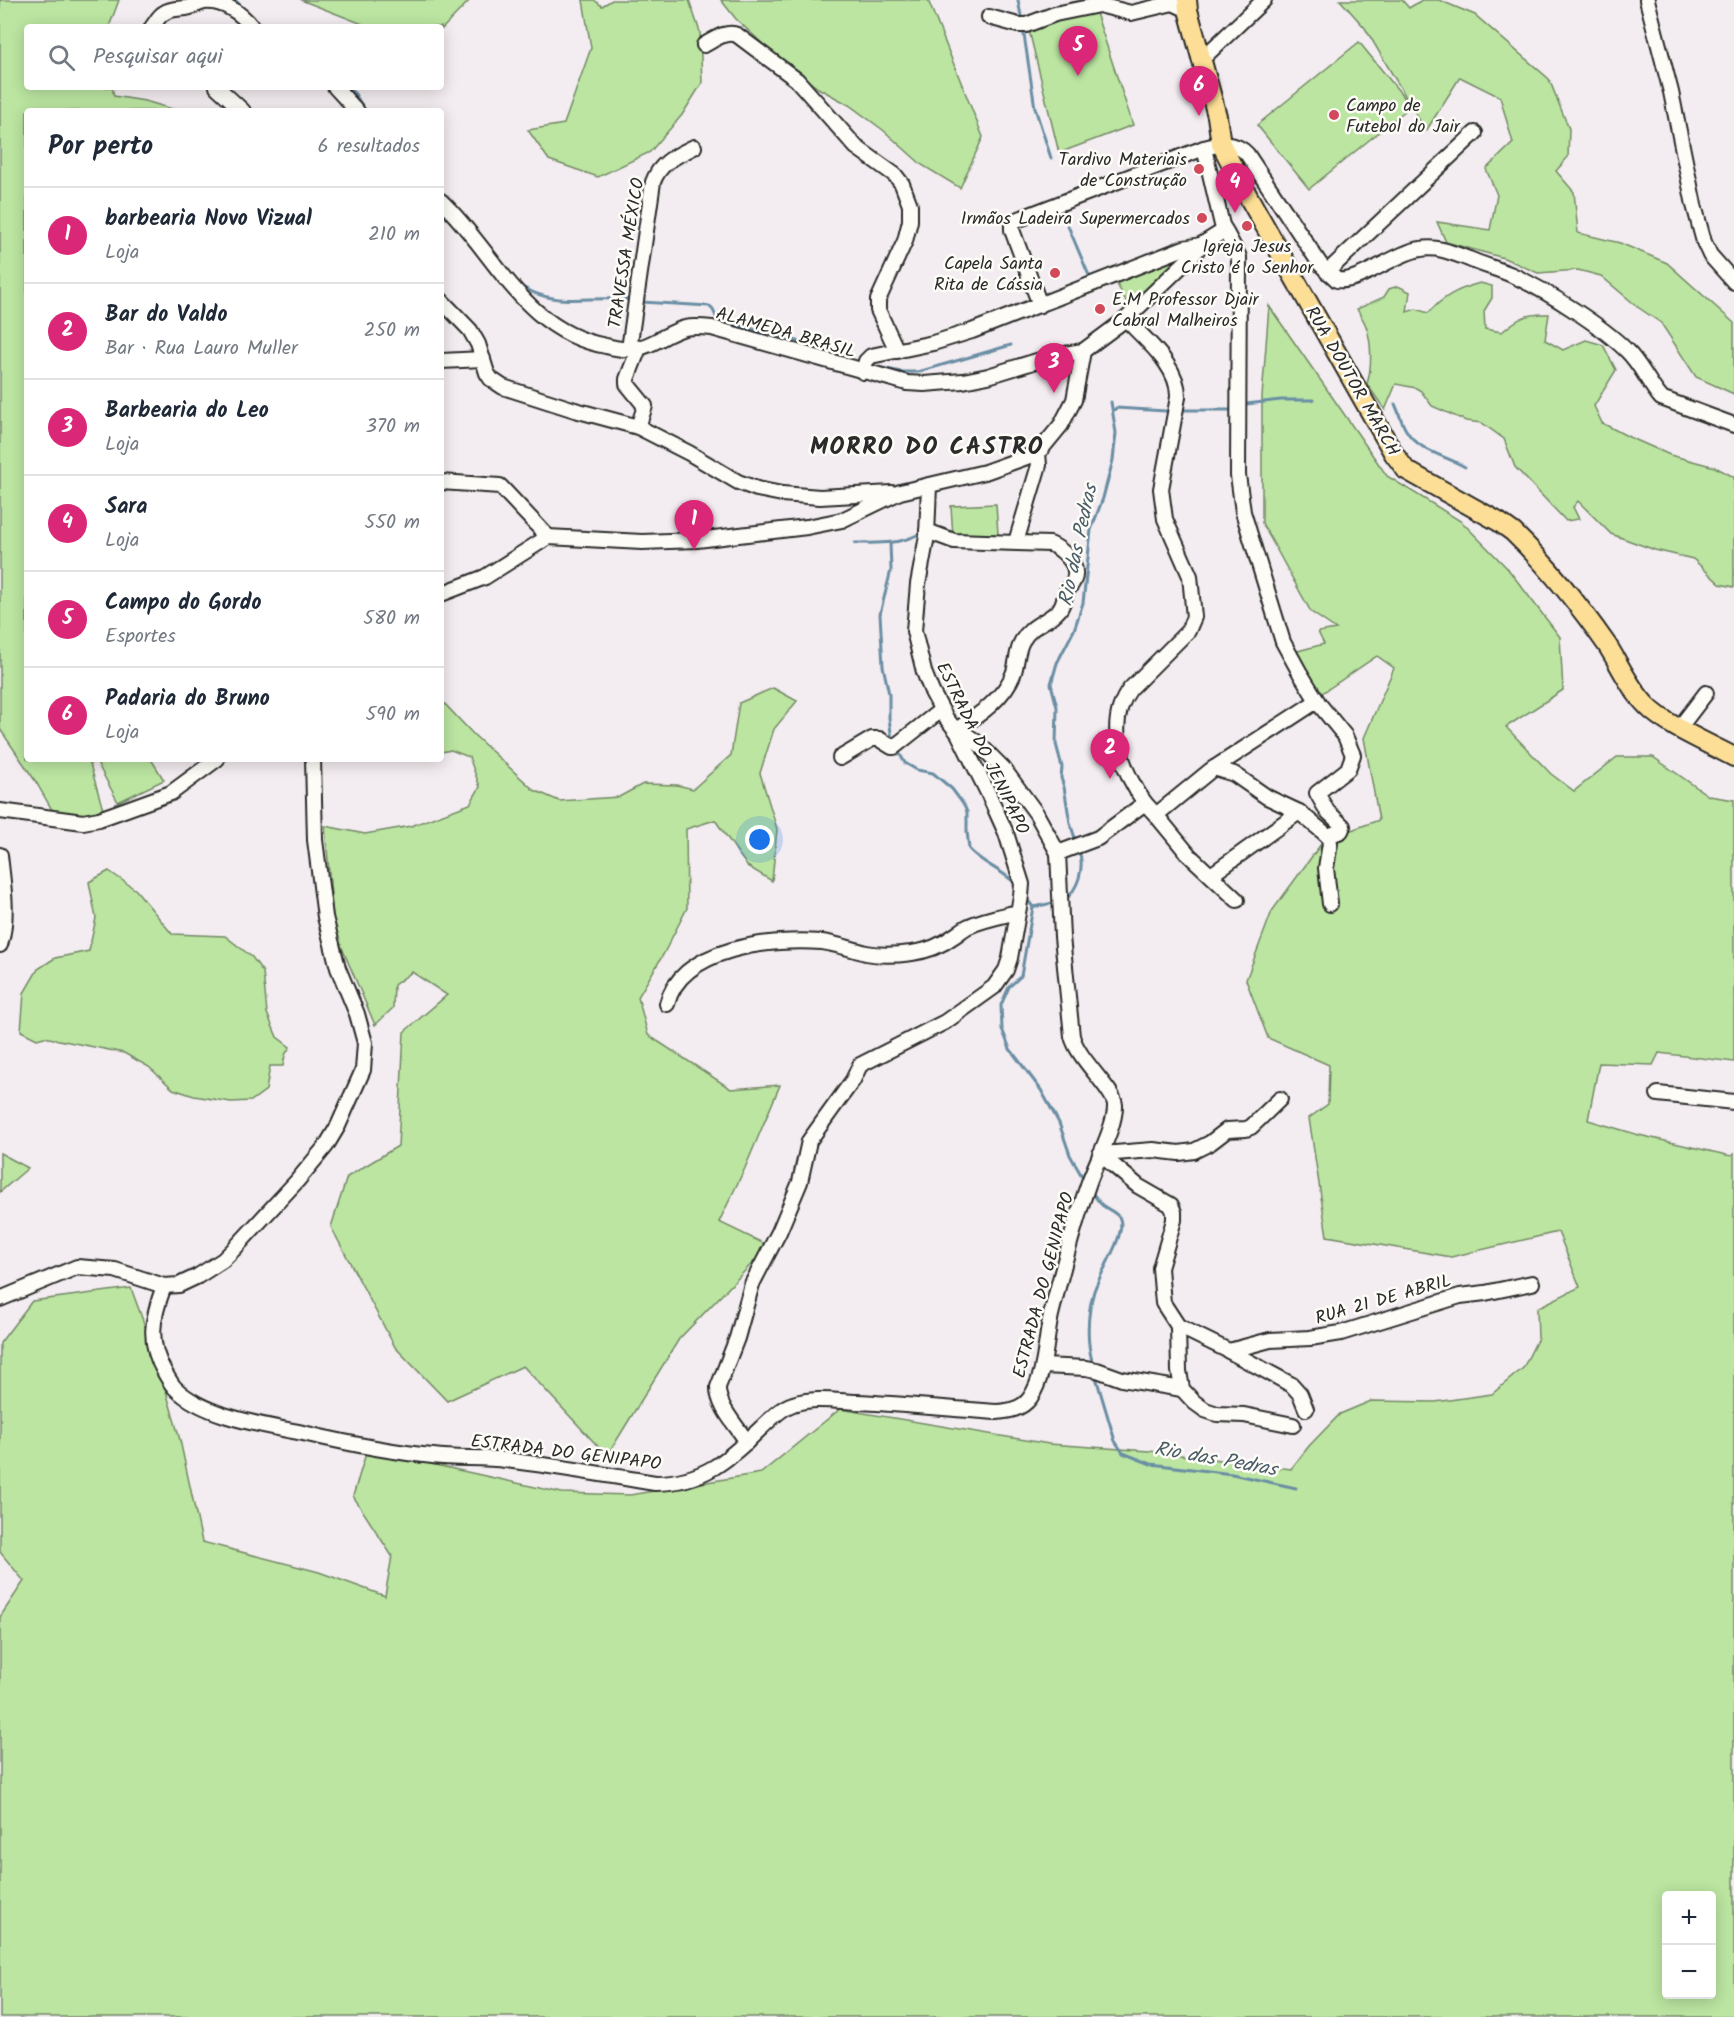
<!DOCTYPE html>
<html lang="pt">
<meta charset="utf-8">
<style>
body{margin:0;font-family:Kalam,sans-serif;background:#f6f6f7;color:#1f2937}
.controls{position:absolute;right:18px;bottom:18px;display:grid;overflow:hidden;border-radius:6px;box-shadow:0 3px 15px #0003}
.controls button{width:54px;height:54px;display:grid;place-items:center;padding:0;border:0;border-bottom:2px solid #e0e1e3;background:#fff;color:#1f2937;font:30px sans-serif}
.you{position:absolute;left:760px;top:840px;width:21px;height:21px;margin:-15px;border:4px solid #fff;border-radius:50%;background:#1a73e8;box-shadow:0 0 0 9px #1a73e833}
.badge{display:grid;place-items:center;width:39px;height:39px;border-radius:50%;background:#db2777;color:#fff;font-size:20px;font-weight:700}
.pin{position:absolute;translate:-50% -50px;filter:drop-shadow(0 2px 3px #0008)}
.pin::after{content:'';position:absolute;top:32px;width:21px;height:18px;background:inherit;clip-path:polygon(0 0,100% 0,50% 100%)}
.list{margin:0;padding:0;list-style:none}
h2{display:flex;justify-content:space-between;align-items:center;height:78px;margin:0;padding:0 24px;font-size:26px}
h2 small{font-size:20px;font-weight:400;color:#747a83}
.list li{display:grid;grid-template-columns:39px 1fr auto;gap:18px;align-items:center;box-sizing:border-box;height:96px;padding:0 24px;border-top:2px solid #e0e1e3}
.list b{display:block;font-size:22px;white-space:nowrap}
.list p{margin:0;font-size:20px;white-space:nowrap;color:#747a83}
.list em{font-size:20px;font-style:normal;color:#747a83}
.icon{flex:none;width:33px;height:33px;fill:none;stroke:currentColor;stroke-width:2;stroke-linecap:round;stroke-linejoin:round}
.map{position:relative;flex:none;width:1734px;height:2017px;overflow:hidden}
.search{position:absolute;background:#fff;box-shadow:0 3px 15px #0003;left:24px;top:24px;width:420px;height:66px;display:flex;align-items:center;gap:15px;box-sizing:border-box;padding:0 21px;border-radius:6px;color:#747a83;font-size:22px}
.panel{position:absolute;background:#fff;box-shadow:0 3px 15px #0003;left:24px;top:108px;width:420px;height:654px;border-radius:6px}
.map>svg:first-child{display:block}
.green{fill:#bbe5a1;stroke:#738866;stroke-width:1.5;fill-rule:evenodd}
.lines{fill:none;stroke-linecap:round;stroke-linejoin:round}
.stream{stroke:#6a8ea4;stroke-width:3}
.minor-casing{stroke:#2b2b2b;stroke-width:18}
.major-casing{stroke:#2b2b2b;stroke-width:22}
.minor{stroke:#fdfcf7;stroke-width:14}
.major{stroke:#fcde96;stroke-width:18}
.poi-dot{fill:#d1495b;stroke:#fdfcf7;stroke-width:2}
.labels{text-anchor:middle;stroke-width:5;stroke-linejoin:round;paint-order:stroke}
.poi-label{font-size:18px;fill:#2b2b2b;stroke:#fdfcf7;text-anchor:end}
.street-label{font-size:18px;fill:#2b2b2b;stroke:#fdfcf7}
.water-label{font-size:20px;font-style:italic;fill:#4a5d68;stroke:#fdfcf7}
.district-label{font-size:24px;font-weight:bold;letter-spacing:1.5px;fill:#2b2b2b;stroke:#fdfcf7}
</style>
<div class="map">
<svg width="1734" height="2017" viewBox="0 0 1734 2017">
<rect width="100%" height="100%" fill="#f3ecf0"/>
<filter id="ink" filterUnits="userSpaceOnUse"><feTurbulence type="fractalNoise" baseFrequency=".0167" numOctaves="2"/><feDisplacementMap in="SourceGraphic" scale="12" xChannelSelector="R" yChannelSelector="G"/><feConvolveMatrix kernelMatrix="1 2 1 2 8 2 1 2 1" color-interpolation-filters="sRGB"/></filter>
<g filter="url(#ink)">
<g class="green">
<path d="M0,0H119L109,27H27V87H112L114,96L145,101L179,111H27V759H91L90,764L104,813L55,815L36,782L0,729Z"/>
<path d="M301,0H470L441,30V27H370Z"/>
<path d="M583,0H594L602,6L612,0H689L700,32L702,83L682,115L650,152L598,177L549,160L528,130L564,124L591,48Z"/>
<path d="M721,0H928L983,137L960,188L922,165L883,130L849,105L818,88L779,59L736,19Z"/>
<path d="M1340,0H1402L1409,8L1422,0H1439L1475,15L1549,79L1569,129L1568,157L1556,171L1574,192L1578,233L1620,243L1667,263L1734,323V394L1696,377L1661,323L1639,308L1601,276L1578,270L1538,273L1504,258L1446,242L1437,222L1490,230L1497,195L1486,169L1513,143L1500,97L1460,77L1426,131L1365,28Z"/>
<path d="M1096,13L1133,125L1059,153L1028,26Z"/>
<path d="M1359,42L1411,106L1309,189L1257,125Z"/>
<path d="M1184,248L1191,254L1131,310L1113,277Z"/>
<path d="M1480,283L1492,286V298L1484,311L1485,329L1502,332C1518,318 1527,313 1549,314L1545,340L1563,350L1586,340L1603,345L1616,370L1594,406L1602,423L1627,436L1670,455L1715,467L1734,477V587L1720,584L1693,559L1655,550L1611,534L1578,501L1573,507L1579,519L1566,521L1515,467L1504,439L1482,423L1466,421L1432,406L1421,391L1416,388L1396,384L1385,410L1367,384C1372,367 1372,343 1366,326C1364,320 1360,315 1357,309L1384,297L1389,289L1398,286L1410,292L1407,312L1416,309L1428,313C1444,296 1458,289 1480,283Z"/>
<path d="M1269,306L1387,476L1462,522L1508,569L1560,637L1563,690L1506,727L1551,774L1574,791L1617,757H1653L1709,796L1734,800V1062L1659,1053L1653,1065L1599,1063L1588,1120L1639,1135L1731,1156L1734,1154V2017H0V1617L24,1581L0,1552V1343L32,1301L131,1288L156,1356L180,1440L202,1542L319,1572L385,1596L392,1556L353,1496L367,1450L562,1493L630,1495L761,1473L840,1409L1049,1444L1149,1451L1291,1469L1309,1446L1340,1414L1371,1401L1435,1402L1492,1394L1523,1368L1538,1338L1537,1308L1580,1287L1558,1232L1451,1257L1327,1236L1309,1118L1328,1104L1329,1065L1268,1038L1246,980L1272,911L1324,840L1379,820L1364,738L1394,668L1377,656L1315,698L1294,652L1324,644L1318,632L1336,629L1311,612L1262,523V397ZM1666,1896H1712V1994H1666Z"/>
<path d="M996,504L998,534L953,537L951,506Z"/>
<path d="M773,688L797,701L774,729L760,773L777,829L772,881L747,866L715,820L686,829L687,908L663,955L638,997L648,1035L731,1089L780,1085L745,1168L719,1222L769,1246L679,1339L607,1456L523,1366L447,1401L395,1347L331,1227L347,1177L398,1146L404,1032L447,995L412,972L394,985L393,1008L375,1025L334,929L325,826L365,834L411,826L470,804L480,787L469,757L451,750L441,752V700L474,735L534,790L559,801L619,797L643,784L677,785L693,789L731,755L739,703Z"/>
<path d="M95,759H151L164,780L118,802Z"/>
<path d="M109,871L136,890L172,934L225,936L252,957L263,972L267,1013L277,1037L290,1047L285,1055L283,1066H270L266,1090L251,1101L231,1102L194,1096L173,1089L149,1067L124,1053L44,1037L37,1039L21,1031L24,993L38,969L55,958L89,951L96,918L89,882Z"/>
<path d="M0,1153L28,1168L0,1192Z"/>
</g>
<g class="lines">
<g class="stream">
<path d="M235,0L251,16"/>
<path d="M1018,0L1022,21"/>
<path d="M257,23L263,27"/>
<path d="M1023,28L1035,108L1051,158"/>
<path d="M347,87L355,94L365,111"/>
<path d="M1064,209L1068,226L1090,278"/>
<path d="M519,285C558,310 589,294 632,300"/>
<path d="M641,302L709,306L713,310L717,319L808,344L856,362"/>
<path d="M868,365L901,372H918L1011,345"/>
<path d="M1246,404L1281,400H1313"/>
<path d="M1395,404C1399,412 1401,422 1406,430C1419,452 1445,455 1465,467"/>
<path d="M1183,410H1232"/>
<path d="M1113,411L1116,408L1166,411"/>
<path d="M855,543C876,543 897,545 917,535"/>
<path d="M890,543L891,570L880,614L883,666L889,694V718L892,740"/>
<path d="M897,749L905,763L917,770L933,773L952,789L964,805L967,812V831L969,849C982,864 1003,870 1017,885"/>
<path d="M1076,841L1070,823L1064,787L1061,778L1062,767L1056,744L1057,707L1051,684L1057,663L1074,630L1083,603L1091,530L1103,498L1113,460L1116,433L1111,402"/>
<path d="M1026,898L1033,907L1021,976L1009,987L1001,1005L1002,1029L1010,1049L1041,1090L1059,1123L1070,1155L1084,1180"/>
<path d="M1064,901C1078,889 1085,869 1079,850"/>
<path d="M1033,907L1058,902"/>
<path d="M1091,1191C1094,1195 1098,1201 1102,1205C1108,1210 1117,1212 1120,1219C1126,1235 1100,1273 1094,1291C1087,1314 1086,1342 1093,1364"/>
<path d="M1095,1374L1115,1441L1123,1453L1151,1464L1232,1474L1296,1488"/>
</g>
<defs>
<g id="minor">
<path d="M1647,0L1671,92L1694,205L1704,242L1710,255L1734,282"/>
<path d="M989,17L1018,25H1026L1055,14L1099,5L1131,13L1173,3L1188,10"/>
<path d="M152,27C156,23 158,16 164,13C171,8 178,9 186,8C193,7 198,3 204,2C223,0 241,13 252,27"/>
<path d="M704,45C714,40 726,30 737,35L797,80L856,147L895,175L902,184L910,205V221L905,241L878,300V310L897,351"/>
<path d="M1201,60L1264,0"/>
<path d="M217,87L243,111"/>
<path d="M335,87L357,111"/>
<path d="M1204,148L1222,225L1239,257L1238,475L1243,512L1283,642L1300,673L1319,704L1345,736L1353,755L1348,769L1317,793L1327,811L1343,826L1341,831L1328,836"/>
<path d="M441,201C495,252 524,332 606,346C614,348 622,350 629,349C650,349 665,333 685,328C694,326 703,327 712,328L907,383L924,384L963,381L988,376L1053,356L1083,351L1126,319L1193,255L1201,245L1225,230"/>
<path d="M1327,272L1475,133"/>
<path d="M441,300L470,330L478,344L487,373L491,379L503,387L575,410L638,427L689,453L738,482L757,489L782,494L820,497L892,493"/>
<path d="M1040,305L1012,230V223L1014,221L1204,148C1220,144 1235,141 1247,154L1320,264L1337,280C1358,284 1396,252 1421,249C1438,246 1453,253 1469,259C1483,265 1498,269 1512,275C1545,290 1601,325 1626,350C1641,364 1648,383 1661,398L1734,425"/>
<path d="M1126,319C1145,340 1179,366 1178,397L1161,489L1165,519L1190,576L1194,617L1188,631L1130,689C1104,724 1122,771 1145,803"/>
<path d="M629,349L653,182C660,162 676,156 694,147"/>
<path d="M441,361L483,359"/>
<path d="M863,372L866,361L871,356L933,343L972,331L1184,248L1201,245"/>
<path d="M638,427L645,406L627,384V379L639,348"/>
<path d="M441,482L500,486L548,537"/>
<path d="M927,531L954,541L1050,544C1060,548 1077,562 1075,575C1075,581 1070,586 1067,591C1063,599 1064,606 1057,612C1045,623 1031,625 1022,641C1017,650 1017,662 1014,672C1005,698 978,716 956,730"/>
<path d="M1016,542L1039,465L1038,453"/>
<path d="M441,594L485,577L548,537L642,542L697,540L807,527L842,520L900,492L985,472L1038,453L1061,425L1074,400L1083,351"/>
<path d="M1680,727L1706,693"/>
<path d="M840,758L872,739H879L892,747H894L941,710"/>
<path d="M1214,768L1234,774L1267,797L1299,812L1328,836L1330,843L1326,868L1330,904"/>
<path d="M0,811L83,822L99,819L171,793L217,759"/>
<path d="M1156,815L1189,855L1237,900"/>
<path d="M1058,853L1098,838L1145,803L1156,815L1211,770L1317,701"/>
<path d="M0,855C3,884 9,916 0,945"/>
<path d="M1211,875L1299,812"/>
<path d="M667,1004C681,947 773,938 822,942C837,944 851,949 866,953C882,956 897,955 912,953C927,951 942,945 954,936C959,933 964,928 969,926C984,919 1002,916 1018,912"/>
<path d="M1658,1094L1734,1102"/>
<path d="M1100,1154L1138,1186L1171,1205L1174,1212V1220L1160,1268L1163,1303L1178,1326L1229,1351L1270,1340L1310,1338L1341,1333L1460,1296L1485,1293L1532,1283"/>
<path d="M1102,1154L1153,1150L1179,1153L1194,1151L1210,1143L1227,1130L1246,1129L1251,1127L1280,1099"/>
<path d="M164,1286C152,1318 147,1342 165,1373C168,1378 171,1384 175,1388C204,1417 264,1425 303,1433C346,1443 389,1452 433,1456C457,1459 482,1457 506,1460C556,1466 605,1475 655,1483C703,1483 728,1460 760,1429C770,1420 780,1408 793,1404C813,1397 836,1401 856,1402C903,1404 950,1409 997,1412C1009,1411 1022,1409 1030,1398C1046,1374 1045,1342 1051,1315C1062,1270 1074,1225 1089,1182C1096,1162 1116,1125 1115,1105C1114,1089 1078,1060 1072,1036L1062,937L1058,853L1036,813L1003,768L979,744L968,736L958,733"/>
<path d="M0,1299L77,1267L115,1270L164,1286L179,1285L198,1276L223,1260L235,1248L297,1181L326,1146L338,1126L363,1070L365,1043L357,1014L338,968L325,917L315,840L313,759"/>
<path d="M1178,1326L1179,1371L1182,1389L1194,1402L1205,1410L1217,1414L1244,1415L1293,1425"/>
<path d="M1229,1351L1292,1385L1300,1394L1306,1409"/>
<path d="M1043,1366L1086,1368L1097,1370L1122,1379L1182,1389"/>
<path d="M747,1442C737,1426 717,1406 718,1387L737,1338L752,1284L779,1232L800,1182L809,1141L853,1080L860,1065L945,1022L994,987L1006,970L1010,958L1021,896L1022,884L1006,833L988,793L958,733L946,718L932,692L924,672L914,631L918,584L927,536L929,485"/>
</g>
<path id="major" d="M1187,0L1188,10L1217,116L1221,144L1249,198L1394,454L1406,470L1499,522L1513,532C1548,566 1579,605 1607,645C1620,665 1630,689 1647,706C1665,725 1710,744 1734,757"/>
</defs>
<use href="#minor" class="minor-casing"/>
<use href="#major" class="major-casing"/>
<use href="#minor" class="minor"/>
<use href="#major" class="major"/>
</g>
</g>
<g class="poi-dot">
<circle cx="1334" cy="115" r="6"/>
<circle cx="1199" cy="169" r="6"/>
<circle cx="1202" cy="218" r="6"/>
<circle cx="1247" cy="226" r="6"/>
<circle cx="1055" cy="273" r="6"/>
<circle cx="1100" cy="309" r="6"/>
</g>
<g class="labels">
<g class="poi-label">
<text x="1346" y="111" text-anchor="start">Campo de<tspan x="1346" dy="21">Futebol do Jair</tspan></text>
<text x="1187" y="165">Tardivo Materiais<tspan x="1187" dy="21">de Construção</tspan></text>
<text x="1190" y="224">Irmãos Ladeira Supermercados</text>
<text x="1247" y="252" text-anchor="middle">Igreja Jesus<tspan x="1247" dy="21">Cristo é o Senhor</tspan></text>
<text x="1043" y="269">Capela Santa<tspan x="1043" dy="21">Rita de Cássia</tspan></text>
<text x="1112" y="305" text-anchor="start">E.M Professor Djair<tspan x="1112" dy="21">Cabral Malheiros</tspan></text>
</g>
<g class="street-label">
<text transform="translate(626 253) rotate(-81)" y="6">TRAVESSA MÉXICO</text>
<text transform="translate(786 332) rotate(16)" y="6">ALAMEDA BRASIL</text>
<text transform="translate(1353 381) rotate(60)" y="6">RUA DOUTOR MARCH</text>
<text transform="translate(983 748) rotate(64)" y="6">ESTRADA DO JENIPAPO</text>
<text transform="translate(1043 1285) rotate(-75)" y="6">ESTRADA DO GENIPAPO</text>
<text transform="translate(1383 1299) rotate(-16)" y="6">RUA 21 DE ABRIL</text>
<text transform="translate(566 1452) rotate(7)" y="6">ESTRADA DO GENIPAPO</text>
</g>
<g class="water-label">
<text transform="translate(1077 545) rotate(-78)" y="7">Rio das Pedras</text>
<text transform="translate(1216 1458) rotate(10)" y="7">Rio das Pedras</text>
</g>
<g class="district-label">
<text x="927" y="454">MORRO DO CASTRO</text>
</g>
</g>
</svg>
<div class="controls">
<button>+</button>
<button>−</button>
</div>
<div class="you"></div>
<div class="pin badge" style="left:694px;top:550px">1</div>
<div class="pin badge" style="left:1110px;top:779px">2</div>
<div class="pin badge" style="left:1054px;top:393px">3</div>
<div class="pin badge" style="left:1235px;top:213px">4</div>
<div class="pin badge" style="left:1078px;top:76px">5</div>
<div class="pin badge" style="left:1199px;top:116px">6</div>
<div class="search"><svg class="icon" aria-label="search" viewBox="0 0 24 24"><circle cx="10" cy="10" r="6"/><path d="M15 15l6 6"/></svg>Pesquisar aqui</div>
<section class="panel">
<h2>Por perto<small>6 resultados</small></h2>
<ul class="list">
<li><span class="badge">1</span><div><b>barbearia Novo Vizual</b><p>Loja</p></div><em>210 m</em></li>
<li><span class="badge">2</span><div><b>Bar do Valdo</b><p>Bar · Rua Lauro Muller</p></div><em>250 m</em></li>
<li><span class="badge">3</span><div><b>Barbearia do Leo</b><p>Loja</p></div><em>370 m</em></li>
<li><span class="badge">4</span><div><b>Sara</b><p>Loja</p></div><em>550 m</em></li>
<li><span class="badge">5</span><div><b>Campo do Gordo</b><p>Esportes</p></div><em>580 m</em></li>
<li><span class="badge">6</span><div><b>Padaria do Bruno</b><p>Loja</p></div><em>590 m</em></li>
</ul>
</section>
</div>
